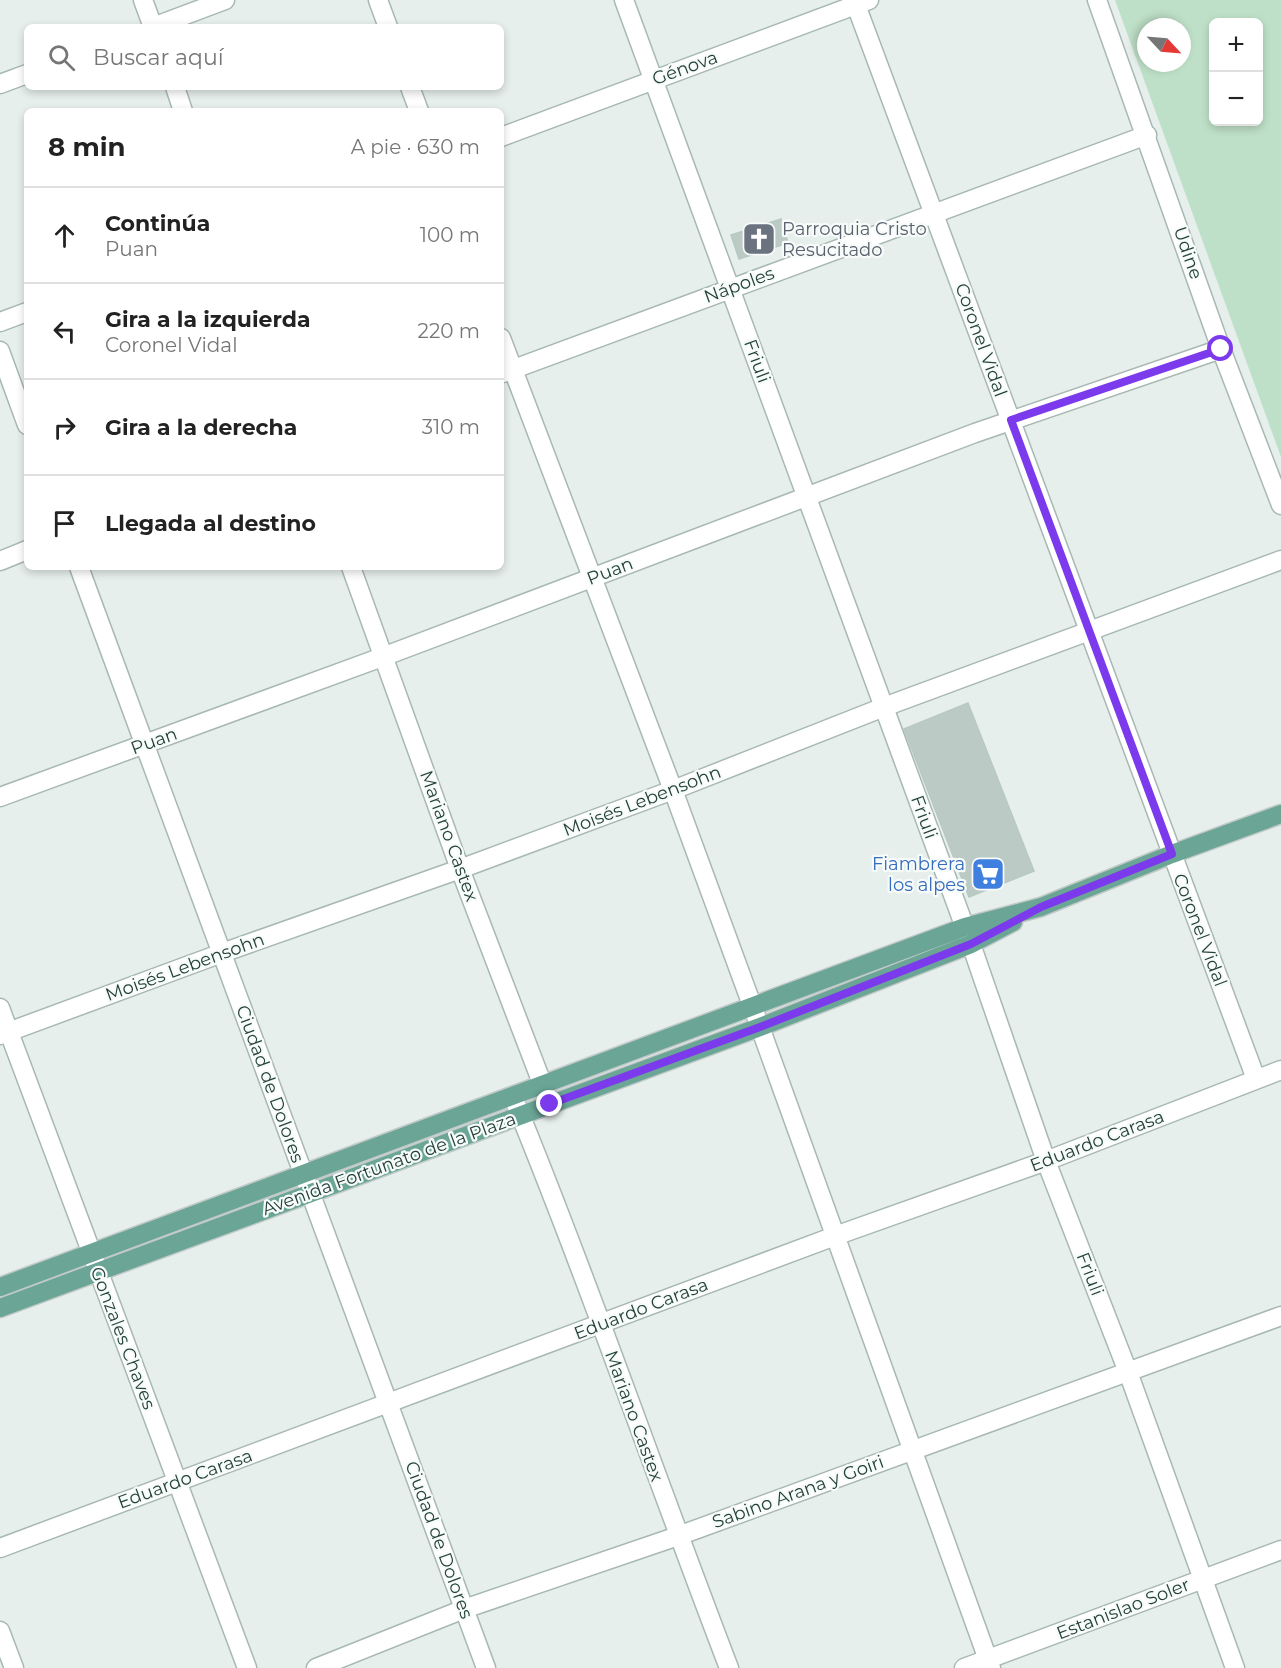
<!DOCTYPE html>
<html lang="es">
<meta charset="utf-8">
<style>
body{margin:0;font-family:Montserrat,sans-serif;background:#f2f2f2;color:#222}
.controls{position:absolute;right:18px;top:18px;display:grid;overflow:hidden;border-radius:9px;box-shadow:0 3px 9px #0003}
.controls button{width:54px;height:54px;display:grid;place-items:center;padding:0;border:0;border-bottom:2px solid #e0e0e0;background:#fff;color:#222;font:30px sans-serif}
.compass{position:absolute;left:1137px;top:18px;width:54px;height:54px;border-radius:50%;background:#fff;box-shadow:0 3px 9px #0003;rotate:116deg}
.stop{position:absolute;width:18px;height:18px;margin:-14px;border:4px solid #7c3aed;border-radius:50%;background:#fff}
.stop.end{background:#7c3aed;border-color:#fff;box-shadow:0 2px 6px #0008}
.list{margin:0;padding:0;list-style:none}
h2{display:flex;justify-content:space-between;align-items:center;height:78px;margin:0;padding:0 24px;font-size:26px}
h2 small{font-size:20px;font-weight:400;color:#767676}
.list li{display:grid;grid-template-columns:39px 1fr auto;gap:18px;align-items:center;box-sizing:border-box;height:96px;padding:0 24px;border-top:2px solid #e0e0e0}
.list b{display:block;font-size:22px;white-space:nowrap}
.list p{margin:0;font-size:20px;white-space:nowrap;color:#767676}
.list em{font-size:20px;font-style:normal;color:#767676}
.icon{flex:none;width:33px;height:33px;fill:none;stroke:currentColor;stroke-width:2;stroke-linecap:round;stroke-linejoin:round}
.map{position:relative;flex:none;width:1281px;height:1668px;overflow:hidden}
.search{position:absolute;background:#fff;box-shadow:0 3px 9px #0003;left:24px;top:24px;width:480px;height:66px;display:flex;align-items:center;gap:15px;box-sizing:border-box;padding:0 21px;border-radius:9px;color:#767676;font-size:22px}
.panel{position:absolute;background:#fff;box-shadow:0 3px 9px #0003;left:24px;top:108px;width:480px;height:462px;border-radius:9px}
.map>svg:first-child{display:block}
.green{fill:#bfe0c8;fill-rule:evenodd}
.building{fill:#bbcac4;stroke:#b8c9c2;stroke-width:1.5}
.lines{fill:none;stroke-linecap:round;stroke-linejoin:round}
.minor-casing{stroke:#a8b8b2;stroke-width:21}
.major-casing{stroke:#c2cac8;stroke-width:21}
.minor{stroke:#fff;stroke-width:18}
.major{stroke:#6aa596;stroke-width:18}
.route{stroke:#7c3aed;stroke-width:8}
.labels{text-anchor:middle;stroke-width:4.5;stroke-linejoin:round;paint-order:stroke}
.street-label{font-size:18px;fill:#24423a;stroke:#f7fbf9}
.worship-label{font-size:18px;fill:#5b616d;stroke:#f7fbf9;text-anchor:start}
.shop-label{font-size:18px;fill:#366cbe;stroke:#f7fbf9;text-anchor:end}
</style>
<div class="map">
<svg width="1281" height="1668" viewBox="0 0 1281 1668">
<rect width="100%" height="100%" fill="#e6efeb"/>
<path class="green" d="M1115,0H1281V457ZM1214,22H1258V122H1214ZM1146,27H1182V63H1146Z"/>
<g class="building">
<path d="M781,219L788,243L739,259L731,235Z"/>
<path d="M968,703L1034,871L969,897L904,729Z"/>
</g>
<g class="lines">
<defs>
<g id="minor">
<path d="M143,0L153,27"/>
<path d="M378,0L388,27"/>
<path d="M624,0L971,944L1046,1161L1128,1372L1235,1668"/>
<path d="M1097,0L1221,349L1281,505"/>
<path d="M856,5L1256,1079"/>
<path d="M153,27L225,0"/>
<path d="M0,84L27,74"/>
<path d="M175,87L183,111"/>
<path d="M410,87L419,111"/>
<path d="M501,137L869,0"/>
<path d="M0,322L27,312"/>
<path d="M501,338L673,790L760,1027L991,1668"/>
<path d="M0,351L27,425"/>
<path d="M503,373L1147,135"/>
<path d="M0,561L27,550"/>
<path d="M79,567L486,1668"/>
<path d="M351,567L460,869L550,1104"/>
<path d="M0,797L385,656L975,433L1221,349"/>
<path d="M0,1008L247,1668"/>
<path d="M0,1035L222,953L460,869L673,790L884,707L1281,560"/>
<path d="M513,1097C590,1285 656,1478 729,1668"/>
<path d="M0,1548L835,1236L1046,1161L1281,1070"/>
<path d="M0,1631L14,1668"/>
<path d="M316,1668L464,1609L678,1536L1281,1316"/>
<path d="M964,1668L1281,1550"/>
</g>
<g id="major">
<path d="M0,1287L965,927L1041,907L1172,854L1281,814"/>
<path d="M0,1308L760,1027L971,944L1013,922"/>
</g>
</defs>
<use href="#minor" class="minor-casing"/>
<use href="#major" class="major-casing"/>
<use href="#minor" class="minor"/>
<use href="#major" class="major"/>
</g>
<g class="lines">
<path class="route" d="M550,1104L760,1027L971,944L1041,907L1172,854L1011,420L1221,349"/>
</g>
<defs>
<symbol id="church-square" viewBox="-11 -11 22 22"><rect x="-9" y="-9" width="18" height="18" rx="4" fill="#6b7280" stroke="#f7fbf9"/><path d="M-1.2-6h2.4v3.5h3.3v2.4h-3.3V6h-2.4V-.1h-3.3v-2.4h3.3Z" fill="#fff"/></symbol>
<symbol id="supermarket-square" viewBox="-11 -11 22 22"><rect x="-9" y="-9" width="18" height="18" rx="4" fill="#3f7fe0" stroke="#f7fbf9"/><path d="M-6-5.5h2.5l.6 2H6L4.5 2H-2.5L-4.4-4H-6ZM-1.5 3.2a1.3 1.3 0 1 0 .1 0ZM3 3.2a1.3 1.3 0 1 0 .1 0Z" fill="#fff"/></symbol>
</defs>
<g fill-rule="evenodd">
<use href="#church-square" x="740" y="220" width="38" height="38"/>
<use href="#supermarket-square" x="969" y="855" width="38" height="38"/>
</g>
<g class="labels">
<g class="street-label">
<text transform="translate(685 68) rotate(-20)" y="6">Génova</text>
<text transform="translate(1188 253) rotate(71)" y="6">Udine</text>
<text transform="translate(739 285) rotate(-20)" y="6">Nápoles</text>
<text transform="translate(981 340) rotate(70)" y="6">Coronel Vidal</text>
<text transform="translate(757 361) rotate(70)" y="6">Friuli</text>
<text transform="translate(610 571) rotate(-21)" y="6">Puan</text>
<text transform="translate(154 741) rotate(-20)" y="6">Puan</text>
<text transform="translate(642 801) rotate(-21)" y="6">Moisés Lebensohn</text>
<text transform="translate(924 817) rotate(70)" y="6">Friuli</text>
<text transform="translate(449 836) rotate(70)" y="6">Mariano Castex</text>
<text transform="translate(1200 930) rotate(69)" y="6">Coronel Vidal</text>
<text transform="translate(185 967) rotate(-20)" y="6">Moisés Lebensohn</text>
<text transform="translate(270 1084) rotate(70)" y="6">Ciudad de Dolores</text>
<text transform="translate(1097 1141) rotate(-21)" y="6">Eduardo Carasa</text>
<text transform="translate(389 1164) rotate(-20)" y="6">Avenida Fortunato de la Plaza</text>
<text transform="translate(1090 1274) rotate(69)" y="6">Friuli</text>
<text transform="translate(641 1309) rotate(-21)" y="6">Eduardo Carasa</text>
<text transform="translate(123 1338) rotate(69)" y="6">Gonzales Chaves</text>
<text transform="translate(634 1416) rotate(70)" y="6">Mariano Castex</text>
<text transform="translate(185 1479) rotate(-20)" y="6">Eduardo Carasa</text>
<text transform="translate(798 1492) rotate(-20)" y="6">Sabino Arana y Goiri</text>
<text transform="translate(439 1540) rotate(70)" y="6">Ciudad de Dolores</text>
<text transform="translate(1123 1609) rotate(-21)" y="6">Estanislao Soler</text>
</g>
<g class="worship-label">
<text x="782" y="235">Parroquia Cristo<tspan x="782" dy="21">Resucitado</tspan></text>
</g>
<g class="shop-label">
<text x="965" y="870">Fiambrera<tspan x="965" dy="21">los alpes</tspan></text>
</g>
</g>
</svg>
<div class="controls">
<button>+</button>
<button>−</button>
</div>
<svg class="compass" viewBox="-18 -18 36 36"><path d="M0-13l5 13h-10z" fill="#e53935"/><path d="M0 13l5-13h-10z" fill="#767676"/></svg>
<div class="stop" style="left:1221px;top:349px"></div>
<div class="stop end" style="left:550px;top:1104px"></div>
<div class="search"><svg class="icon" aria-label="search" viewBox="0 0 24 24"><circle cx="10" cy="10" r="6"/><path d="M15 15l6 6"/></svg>Buscar aquí</div>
<section class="panel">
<h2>8 min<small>A pie · 630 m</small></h2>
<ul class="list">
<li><svg class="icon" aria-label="ahead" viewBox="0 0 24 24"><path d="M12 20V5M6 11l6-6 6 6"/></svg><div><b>Continúa</b><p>Puan</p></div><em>100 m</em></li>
<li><svg class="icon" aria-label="left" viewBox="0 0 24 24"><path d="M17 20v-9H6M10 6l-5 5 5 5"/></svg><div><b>Gira a la izquierda</b><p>Coronel Vidal</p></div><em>220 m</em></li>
<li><svg class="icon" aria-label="right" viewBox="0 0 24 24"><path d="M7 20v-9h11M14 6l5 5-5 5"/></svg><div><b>Gira a la derecha</b></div><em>310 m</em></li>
<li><svg class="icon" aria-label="arrive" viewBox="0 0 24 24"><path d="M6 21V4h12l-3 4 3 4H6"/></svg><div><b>Llegada al destino</b></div></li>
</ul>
</section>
</div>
